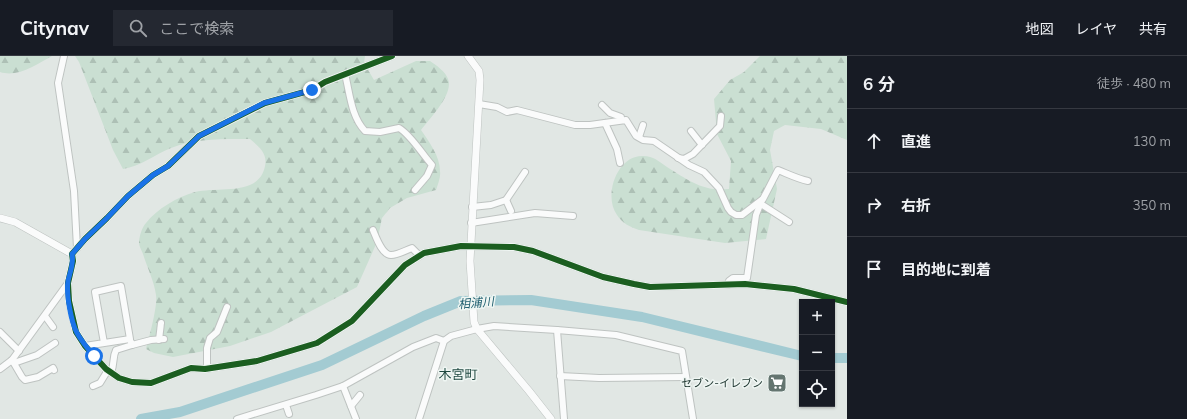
<!DOCTYPE html>
<html lang="ja">
<meta charset="utf-8">
<style>
body{margin:0;font-family:Mulish,"Noto Sans JP",sans-serif;background:#242831;color:#f1f3f6}
.controls{position:absolute;right:12px;bottom:12px;display:grid;overflow:hidden;border-radius:0px;box-shadow:0 1px 3px #0004}
.controls button{width:36px;height:36px;display:grid;place-items:center;padding:0;border:0;border-bottom:1px solid #363941;background:#171b24;color:#f1f3f6;font:20px sans-serif}
.stop{position:absolute;width:12px;height:12px;margin:-9px;border:3px solid #1a73e8;border-radius:50%;background:#fff}
.stop.end{background:#1a73e8;border-color:#fff;box-shadow:0 1px 4px #0008}
.list{margin:0;padding:0;list-style:none}
h2{display:flex;justify-content:space-between;align-items:center;height:52px;margin:0;padding:0 16px;font-size:17px}
h2 small{font-size:13px;font-weight:400;color:#9ea1a6}
.list li{display:grid;grid-template-columns:26px 1fr auto;gap:12px;align-items:center;box-sizing:border-box;height:64px;padding:0 16px;border-top:1px solid #363941}
.list b{display:block;font-size:15px;white-space:nowrap}
.list em{font-size:13px;font-style:normal;color:#9ea1a6}
.icon{flex:none;width:22px;height:22px;fill:none;stroke:currentColor;stroke-width:2;stroke-linecap:round;stroke-linejoin:round}
.map{position:relative;flex:none;width:847px;height:363px;overflow:hidden}
header{display:flex;align-items:center;gap:24px;box-sizing:border-box;height:56px;padding:0 20px;background:#171b24;border-bottom:1px solid #363941}
header strong{font-size:19px}
nav{display:flex;gap:22px;margin-inline-start:auto;font-size:14px}
.search{width:280px;height:36px;background:#242831;display:flex;align-items:center;gap:10px;box-sizing:border-box;padding:0 14px;border-radius:0px;color:#9ea1a6;font-size:15px}
main{display:flex}
aside{flex:1;background:#171b24}
.map>svg:first-child{display:block}
.forest{fill:url(#forest-firs)}
.lines{fill:none;stroke-linecap:round;stroke-linejoin:round}
.river{stroke:#a3cbd2;stroke-width:10}
.minor-casing{stroke:#bec3c1;stroke-width:8}
.tertiary-casing{stroke:#bec3c1;stroke-width:8}
.minor{stroke:#fafbfb;stroke-width:6}
.tertiary{stroke:#fafbfb;stroke-width:7}
.cycleway-casing{stroke:#eff6f3;stroke-width:8}
.cycleway{stroke:#1b5e20;stroke-width:6}
.route{stroke:#1a73e8;stroke-width:5}
.labels{text-anchor:middle;stroke-width:3;stroke-linejoin:round;paint-order:stroke}
.poi-label{font-size:11px;fill:#213832;stroke:#eff6f3;text-anchor:end}
.water-label{font-size:12px;font-style:italic;fill:#1f5f6f;stroke:#eff6f3}
.quarter-label{font-size:13px;fill:#1f4840;stroke:#eff6f3}
</style>
<header>
<strong>Citynav</strong>
<div class="search"><svg class="icon" aria-label="search" viewBox="0 0 24 24"><circle cx="10" cy="10" r="6"/><path d="M15 15l6 6"/></svg>ここで検索</div>
<nav><a>地図</a><a>レイヤ</a><a>共有</a></nav>
</header>
<main>
<div class="map">
<svg width="847" height="363" viewBox="0 0 847 363">
<defs>
<pattern id="forest-firs" width="22" height="20" patternUnits="userSpaceOnUse"><rect width="22" height="20" fill="#cadfd2"/><path d="M5 1l3.5 6h-7zM16 11l3.5 6h-7z" fill="#adc0b5"/></pattern>
</defs>
<rect width="100%" height="100%" fill="#e1e7e4"/>
<g class="forest">
<path d="M0,0H52C37,8 18,22 0,16Z"/>
<path d="M75,0H365L364,7L374,24L416,5H430C436,9 446,16 448,23C454,38 430,62 421,74C429,86 440,100 440,115C441,121 438,128 436,134L407,142L390,152L382,162L377,186L357,231L271,276L230,290L173,301L154,297L146,293C149,282 158,249 156,239C154,225 147,211 143,198C142,195 139,190 139,187C139,181 142,171 146,167C157,153 177,141 195,136C218,130 259,141 265,110C268,97 258,90 250,83C223,83 196,82 171,92C154,99 141,110 123,113L113,94L79,6Z"/>
<path d="M760,0H847V84L821,73L785,69L774,75L770,94L777,133L766,183L725,187L639,174C630,171 622,167 617,159C603,140 617,99 643,100C654,100 658,105 667,111C688,124 703,136 729,133L731,105L717,78L714,43L730,24L744,16Z"/>
</g>
<g class="lines">
<g class="river">
<path d="M832,302H847"/>
<path d="M141,363L180,356L322,309L424,260L461,245L531,244L642,261L802,300"/>
</g>
<defs>
<g id="minor">
<path d="M64,0L58,27L74,135L77,192"/>
<path d="M392,0L325,26L312,34L265,47L199,80L168,110L153,119L128,140L107,162L85,183L72,198L73,205L68,227L69,245L76,276L85,290L106,313L119,322L132,326L151,327L191,312L205,313L257,305L317,287L352,265L405,209L424,197L461,190L514,191L533,195L603,221L634,228L650,231L745,228L794,233L847,246"/>
<path d="M345,18C350,38 351,60 365,75L380,76L399,72C411,79 422,98 432,109L427,120L415,134"/>
<path d="M479,48L497,51L507,56L517,54L575,69H590L626,64L636,80L643,84L654,85L689,109L704,116L719,132L728,152L731,156L736,159H742L763,143L778,114C788,118 798,123 808,125"/>
<path d="M602,49L610,57L621,61V63"/>
<path d="M605,67L617,93L620,107"/>
<path d="M691,75L702,89"/>
<path d="M639,81L643,69"/>
<path d="M678,102L684,103L693,98L720,70L721,60"/>
<path d="M506,144L511,155"/>
<path d="M761,148L789,166"/>
<path d="M472,151L491,149L506,144L525,116"/>
<path d="M471,167L535,157L573,160"/>
<path d="M373,174C376,181 382,199 391,199C398,199 406,194 412,192L420,200"/>
<path d="M728,229L729,225L733,222H747L756,159L762,144"/>
<path d="M45,260L53,271"/>
<path d="M557,274L564,363"/>
<path d="M0,276L19,295"/>
<path d="M159,284L161,267"/>
<path d="M131,286L132,289L151,284L164,283"/>
<path d="M85,290L130,283L121,230L95,236L104,287"/>
<path d="M12,304L22,321L25,324L38,321L53,312L54,314"/>
<path d="M14,307L37,299L55,287"/>
<path d="M0,313L12,304L68,227"/>
<path d="M207,313V292L210,282L217,276L227,251"/>
<path d="M111,316C115,307 112,302 116,294L132,289"/>
<path d="M560,320L599,322L686,321"/>
<path d="M93,330L100,327L108,314"/>
<path d="M343,330L356,363"/>
<path d="M286,349L289,358"/>
<path d="M351,350L360,339"/>
<path d="M237,363L316,339L343,330L413,291L436,282L444,285"/>
<path d="M419,363L444,285L451,280L477,273L494,270L557,274L616,279L682,295L693,363"/>
</g>
<g id="tertiary">
<path d="M468,0L479,15L480,24L470,205L474,266L477,273L529,335L551,363"/>
<path d="M0,162L15,166L72,198"/>
</g>
</defs>
<use href="#minor" class="minor-casing"/>
<use href="#tertiary" class="tertiary-casing"/>
<use href="#minor" class="minor"/>
<use href="#tertiary" class="tertiary"/>
<defs>
<path id="cycleway" d="M392,0L325,26L312,34L265,47L199,80L168,110L153,119L128,140L107,162L85,183L72,198L73,205L68,227L69,245L76,276L85,290L106,313L119,322L132,326L151,327L191,312L205,313L257,305L317,287L352,265L405,209L424,197L461,190L514,191L533,195L603,221L634,228L650,231L745,228L794,233L847,246"/>
</defs>
<use href="#cycleway" class="cycleway-casing"/>
<use href="#cycleway" class="cycleway"/>
</g>
<g class="lines">
<path class="route" d="M94,300C88,293 82,286 77,277C71,266 66,238 68,225C70,216 74,208 72,198L85,183L107,162L128,140L153,119L168,110L199,80L264,47L312,34"/>
</g>
<defs>
<symbol id="supermarket-square" viewBox="-11 -11 22 22"><rect x="-9" y="-9" width="18" height="18" rx="4" fill="#647570" stroke="#eff6f3"/><path d="M-6-5.5h2.5l.6 2H6L4.5 2H-2.5L-4.4-4H-6ZM-1.5 3.2a1.3 1.3 0 1 0 .1 0ZM3 3.2a1.3 1.3 0 1 0 .1 0Z" fill="#fff"/></symbol>
</defs>
<g fill-rule="evenodd">
<use href="#supermarket-square" x="766" y="316" width="22" height="22"/>
</g>
<g class="labels">
<g class="poi-label">
<text x="763" y="331">セブン-イレブン</text>
</g>
<g class="water-label">
<text transform="translate(476 247) rotate(-5)" y="4">相浦川</text>
</g>
<g class="quarter-label">
<text x="458" y="323">木宮町</text>
</g>
</g>
</svg>
<div class="controls">
<button>+</button>
<button>−</button>
<button><svg class="icon" aria-label="locate" viewBox="0 0 24 24"><circle cx="12" cy="12" r="6"/><path d="M12 2v4M12 18v4M2 12h4M18 12h4"/></svg></button>
</div>
<div class="stop" style="left:94px;top:300px"></div>
<div class="stop end" style="left:312px;top:34px"></div>
</div>
<aside>
<h2>6 分<small>徒歩 · 480 m</small></h2>
<ul class="list">
<li><svg class="icon" aria-label="ahead" viewBox="0 0 24 24"><path d="M12 20V5M6 11l6-6 6 6"/></svg><div><b>直進</b></div><em>130 m</em></li>
<li><svg class="icon" aria-label="right" viewBox="0 0 24 24"><path d="M7 20v-9h11M14 6l5 5-5 5"/></svg><div><b>右折</b></div><em>350 m</em></li>
<li><svg class="icon" aria-label="arrive" viewBox="0 0 24 24"><path d="M6 21V4h12l-3 4 3 4H6"/></svg><div><b>目的地に到着</b></div></li>
</ul>
</aside>
</main>
